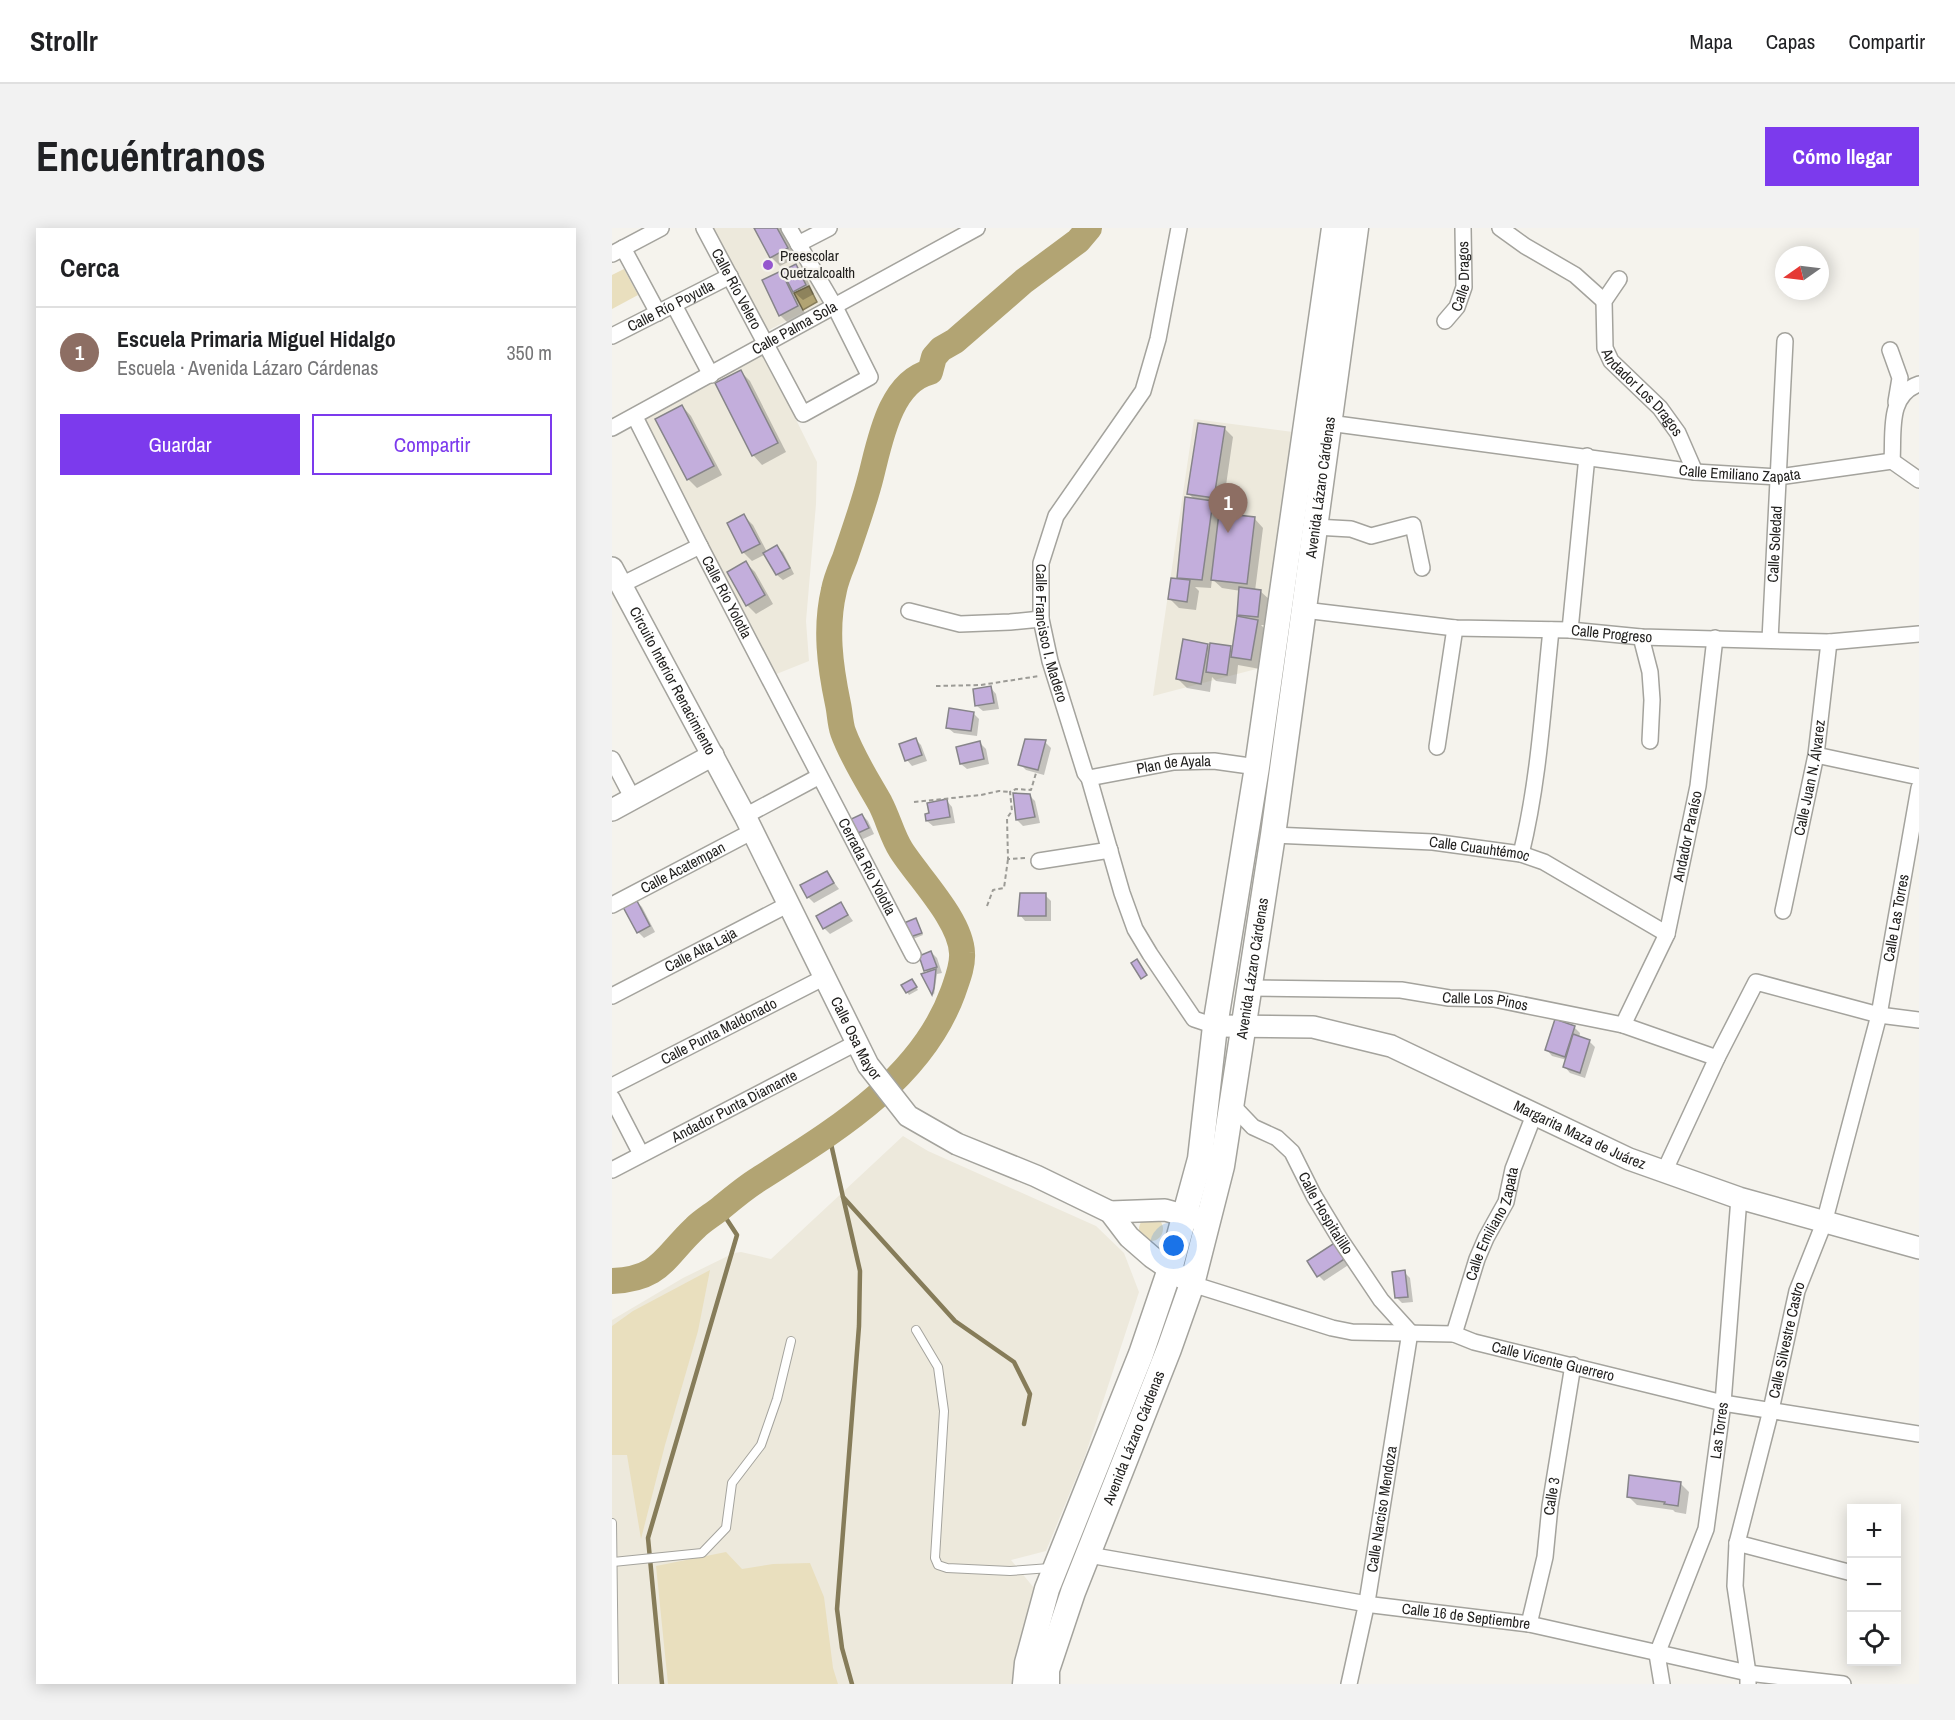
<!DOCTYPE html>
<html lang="es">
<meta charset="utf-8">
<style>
body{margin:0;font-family:"Archivo Narrow",sans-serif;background:#f2f2f2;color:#202124}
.controls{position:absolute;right:18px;bottom:18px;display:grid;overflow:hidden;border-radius:0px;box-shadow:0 3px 15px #0003}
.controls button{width:54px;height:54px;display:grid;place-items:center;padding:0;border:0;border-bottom:2px solid #e0e0e0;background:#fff;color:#202124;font:30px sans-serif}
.compass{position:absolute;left:1163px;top:18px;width:54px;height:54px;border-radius:50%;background:#fff;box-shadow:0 3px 15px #0003;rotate:256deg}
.you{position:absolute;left:562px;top:1018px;width:21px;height:21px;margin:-15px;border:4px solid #fff;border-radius:50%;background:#1a73e8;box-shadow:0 0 0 9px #1a73e833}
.badge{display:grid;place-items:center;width:39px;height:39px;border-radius:50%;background:#7c3aed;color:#fff;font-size:20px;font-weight:700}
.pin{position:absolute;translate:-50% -50px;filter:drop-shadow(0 2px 3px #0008)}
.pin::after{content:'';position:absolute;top:32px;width:21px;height:18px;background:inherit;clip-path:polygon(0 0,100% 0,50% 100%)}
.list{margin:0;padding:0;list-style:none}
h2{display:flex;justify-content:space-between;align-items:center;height:78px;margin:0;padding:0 24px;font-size:26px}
h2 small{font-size:20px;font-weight:400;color:#757577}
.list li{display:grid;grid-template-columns:39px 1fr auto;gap:18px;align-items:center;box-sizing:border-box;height:90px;padding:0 24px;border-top:2px solid #e0e0e0}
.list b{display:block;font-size:22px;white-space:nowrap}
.list p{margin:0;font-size:20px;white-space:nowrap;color:#757577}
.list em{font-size:20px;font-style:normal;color:#757577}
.actions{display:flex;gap:12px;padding:18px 24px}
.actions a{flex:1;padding:14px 0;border:2px solid #7c3aed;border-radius:0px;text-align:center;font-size:21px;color:#7c3aed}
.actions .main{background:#7c3aed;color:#fff}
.icon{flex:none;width:33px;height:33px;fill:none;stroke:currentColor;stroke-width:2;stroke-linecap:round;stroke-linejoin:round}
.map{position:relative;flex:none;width:1307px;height:1456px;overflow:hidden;border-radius:0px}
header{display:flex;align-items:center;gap:36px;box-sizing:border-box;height:84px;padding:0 30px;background:#fff;border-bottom:2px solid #e0e0e0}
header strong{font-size:28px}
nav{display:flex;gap:33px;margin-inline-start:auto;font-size:21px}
.intro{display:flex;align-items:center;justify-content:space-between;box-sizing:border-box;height:144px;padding:0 36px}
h1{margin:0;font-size:42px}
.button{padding:15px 27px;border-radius:0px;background:#7c3aed;color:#fff;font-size:21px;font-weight:700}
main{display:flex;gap:36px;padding:0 36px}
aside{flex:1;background:#fff;border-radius:0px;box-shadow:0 3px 15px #0003}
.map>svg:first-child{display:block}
.built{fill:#ede9dc}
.green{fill:#e9dfbe}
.water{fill:#b2a473;stroke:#867c59;stroke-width:1.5}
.shadow{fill:#0003}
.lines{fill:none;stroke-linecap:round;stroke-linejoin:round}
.stream{stroke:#867c59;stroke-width:4.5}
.river{stroke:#b2a473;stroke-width:26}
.building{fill:#c3aedc;stroke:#868489;stroke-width:1.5}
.lane-casing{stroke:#a4a39d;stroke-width:10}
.street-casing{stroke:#a4a39d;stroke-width:18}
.secondary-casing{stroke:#a4a39d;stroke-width:24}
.primary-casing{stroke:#a4a39d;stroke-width:27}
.path{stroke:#9c9b96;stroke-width:2;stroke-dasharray:4.5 3;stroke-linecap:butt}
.lane{stroke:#fff;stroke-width:8}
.street{stroke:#fff;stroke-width:15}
.secondary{stroke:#fff;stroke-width:21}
.primary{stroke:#fff;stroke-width:24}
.poi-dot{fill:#9557ce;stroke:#f5f3ed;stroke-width:2}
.labels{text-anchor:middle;stroke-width:4.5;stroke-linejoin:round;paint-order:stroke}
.poi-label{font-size:15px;fill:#201f1d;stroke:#f5f3ed;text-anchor:start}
.street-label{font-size:15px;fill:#201f1d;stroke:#f5f3ed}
</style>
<header>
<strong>Strollr</strong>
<nav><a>Mapa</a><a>Capas</a><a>Compartir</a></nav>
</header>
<div class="intro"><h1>Encuéntranos</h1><a class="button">Cómo llegar</a></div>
<main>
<aside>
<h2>Cerca<small></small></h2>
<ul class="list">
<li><span class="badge" style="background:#8d6e63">1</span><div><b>Escuela Primaria Miguel Hidalgo</b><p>Escuela · Avenida Lázaro Cárdenas</p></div><em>350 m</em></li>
</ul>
<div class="actions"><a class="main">Guardar</a><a>Compartir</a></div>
</aside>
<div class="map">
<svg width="1307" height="1456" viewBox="0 0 1307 1456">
<rect width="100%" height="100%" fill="#f5f3ed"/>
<g class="built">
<path d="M101,0H172L211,74L155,103Z"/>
<path d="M150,123L205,234L204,276L194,393L197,433L162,447L29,189Z"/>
<path d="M582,191L681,204L648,440L541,468Z"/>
<path d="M291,908L316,923L484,998L512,1025L527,1064L473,1228L434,1323L399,1332L422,1360L410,1405L403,1456H0V1092L71,1050L122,1025L129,1024L159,1031Z"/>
</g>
<g class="green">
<path d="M12,41L26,67L0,81V47Z"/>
<circle cx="539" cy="1001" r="12"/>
<path d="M98,1042L86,1103L53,1217L29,1311L15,1227H0V1098L21,1083Z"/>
<path d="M114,1324L130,1341L161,1336L198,1335L212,1369L221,1440L226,1456H56L44,1338Z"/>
</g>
<path class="water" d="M197,58L205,74L191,82L182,65Z"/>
<g class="shadow">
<path d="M144,0H168L184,30L168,38L159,29Z"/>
<path d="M184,38L193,47L202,66L191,72L183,65L194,87L177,96L168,87V45L176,52Z"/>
<path d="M129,144L138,153L174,224L150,237L141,227L105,156Z"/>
<path d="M70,178L79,188L110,247L85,260L76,251L45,192Z"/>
<path d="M612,200L621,209L611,278L602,277L610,284L609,286L642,290L651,300L643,363H648L658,372L655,397H649L654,402L648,441L626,437L624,456L604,453L600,449L598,464L575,460L566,451L595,417L599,420L618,419L621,422L631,391L626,386L629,363L610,360L600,351L599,360L583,359L587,363L584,382L567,380L558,371L567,352L575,271L583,272L576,265Z"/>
<path d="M132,288L141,297L155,324L165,319L171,324L182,346L171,352L165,347L154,326L140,333L131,324Z"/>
<path d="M134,335L143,344L161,376L144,386L135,377Z"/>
<path d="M379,460L384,466L387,481L371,483L365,478Z"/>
<path d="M361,485L367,491L365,508L342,505L336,500Z"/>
<path d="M303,511L309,517L315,533L300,538L295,532L289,517Z"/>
<path d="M433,514L439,520L432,547L414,542L408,536Z"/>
<path d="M368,515L374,521L377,536L355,541L349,536Z"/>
<path d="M403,567H417L423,573L428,595L411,598L405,592Z"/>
<path d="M335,573L340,579L343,595L321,598L315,593Z"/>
<path d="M250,587L256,593L262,606L251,611L245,606Z"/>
<path d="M215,645L227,661L202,675L196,669Z"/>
<path d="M433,667L439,673V693H413L408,687Z"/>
<path d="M24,673L30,679L43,704L32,710L26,704Z"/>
<path d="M229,676L241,693L218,706L212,700Z"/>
<path d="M304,692L311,707L301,711L299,708Z"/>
<path d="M319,724L325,730L330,745L325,746L322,767L311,747L316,745L309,728Z"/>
<path d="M302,756L306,762L297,767L295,764Z"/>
<path d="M962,799L968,805L967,810L977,813L983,819L973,850L958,845L953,839L955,832L940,828L935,822Z"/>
<path d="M726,1014L741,1034L712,1053L707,1048Z"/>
<path d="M792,1044L798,1050L801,1074L790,1075L785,1070Z"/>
<path d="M1068,1255L1077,1264L1074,1286L1063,1284L1061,1282L1025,1277L1016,1268Z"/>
</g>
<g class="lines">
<g class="stream">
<path d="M217,907L231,969L343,1093L402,1134L418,1166L412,1196"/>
<path d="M231,969L248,1043L247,1098L225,1381L230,1420L240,1456"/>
<path d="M50,1456L36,1310L125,1007L108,981"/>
</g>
<path class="river" d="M0,1053C49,1051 52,1029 83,1000C91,992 102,986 110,979C122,969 134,959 147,951C222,903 309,852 341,764C345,752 351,738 350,725C349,692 306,649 289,622C280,608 276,590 268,575C255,552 240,529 231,504C228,495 228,485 226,476C218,438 213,400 222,362C224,351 229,340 233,330C242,303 252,276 259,248C268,213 278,154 318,144L322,129L329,121L343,113L412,53L466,13L477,0"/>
</g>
<g class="building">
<path d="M142,0H165L176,20L158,30Z"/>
<path d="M184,36L194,57L181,64L170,43Z"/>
<path d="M169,43L186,78L167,88L150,52Z"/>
<path d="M129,142L166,215L140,228L103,155Z"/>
<path d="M70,177L102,238L75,252L43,191Z"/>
<path d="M586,195L613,199L602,270L575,266Z"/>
<path d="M573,269L601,273L590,352L565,350Z"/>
<path d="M607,285L643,289L635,356L599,352Z"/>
<path d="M132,286L148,316L130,325L115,295Z"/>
<path d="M165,317L178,340L164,347L151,325Z"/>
<path d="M134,333L153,367L134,378L115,344Z"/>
<path d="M559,350L578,352L575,374L556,371Z"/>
<path d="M627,359L649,362L646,389L625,387Z"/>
<path d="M625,388L646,392L639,432L619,429Z"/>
<path d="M571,411L596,416L589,456L564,451Z"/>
<path d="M598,415L619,418L615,447L594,444Z"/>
<path d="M379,458L382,475L363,478L361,461Z"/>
<path d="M337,480L362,484L359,503L334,500Z"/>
<path d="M304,510L310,527L293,533L287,516Z"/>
<path d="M413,511L434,512L426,542L406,537Z"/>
<path d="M368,513L372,531L348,536L344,519Z"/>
<path d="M401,565L418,566L423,589L404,592Z"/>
<path d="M335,571L338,589L314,593L313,586L317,585L315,575Z"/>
<path d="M250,586L257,600L244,606L237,592Z"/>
<path d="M215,643L222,655L195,670L188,657Z"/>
<path d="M408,665H434V688H406Z"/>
<path d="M24,671L38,698L25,705L11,679Z"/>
<path d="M229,674L236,687L211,701L204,688Z"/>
<path d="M304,690L310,705L298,709L292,695Z"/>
<path d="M319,723L325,739L312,743L307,728Z"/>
<path d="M525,731L535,747L529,751L519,735Z"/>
<path d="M324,741L322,760L320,767L309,746Z"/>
<path d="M300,751L305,759L294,765L289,757Z"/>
<path d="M943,791L963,798L953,829L933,822Z"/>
<path d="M961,806L978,812L968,845L951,839Z"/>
<path d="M727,1012L737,1028L705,1049L695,1033Z"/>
<path d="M793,1042L796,1069L783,1070L780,1044Z"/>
<path d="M1017,1247L1069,1254L1066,1278L1052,1276L1053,1274L1015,1269Z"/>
</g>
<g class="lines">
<defs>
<g id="lane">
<path d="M304,1102L326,1139L332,1183L323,1330L326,1337L335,1340L398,1343L438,1340"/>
<path d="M0,1295L2,1456"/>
<path d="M1,1334L90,1325L114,1300L120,1255L149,1217L165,1171L179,1113"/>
</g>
<g id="street">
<path id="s1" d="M92,0L191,186L258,149L222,77L177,0"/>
<path id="s2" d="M567,0L546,111L531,163L444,288L429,335V391L438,433L473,545L477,550L510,665L523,701L538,726L582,791L603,798"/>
<path d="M888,0L913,18L963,47L992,73"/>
<path d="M186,16L217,0"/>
<path d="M11,20L46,85"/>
<path d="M0,26L49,0"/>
<path id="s3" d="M1007,51L992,73L993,120L999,133L1048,180L1066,205L1083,244"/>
<path d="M62,77L99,147"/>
<path id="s4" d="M833,93L845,79L852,59L851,0"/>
<path id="s5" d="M0,108L118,48"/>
<path d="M1278,122L1288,150L1284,174"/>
<path id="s6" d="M23,189L88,318L301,727"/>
<path id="s7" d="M717,195L1083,244L1166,249L1280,233L1307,252"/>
<path id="s8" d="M0,200L365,0"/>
<path d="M1280,233C1282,204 1275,167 1307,156"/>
<path d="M703,299L739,301L759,308L801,297L810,340"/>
<path d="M9,357L88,318"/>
<path id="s9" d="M692,382L843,400L958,402L1029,409L1217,414L1307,406"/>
<path d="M297,383L348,396L398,394L429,391"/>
<path d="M958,402L975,228"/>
<path d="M1029,409L1038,444L1040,472L1038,513"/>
<path id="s10" d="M1158,412L1173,113"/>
<path d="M825,519L843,400"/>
<path d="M1204,527L1307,549"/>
<path d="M0,531L21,571"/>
<path id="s11" d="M477,550L562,534L602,533L645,539"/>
<path d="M133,588L206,549"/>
<path id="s12" d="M661,607L821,614L909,626L932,634L1055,706"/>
<path d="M909,626C927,553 931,477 939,402"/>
<path d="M427,633L498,622"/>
<path id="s13" d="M0,677L141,603"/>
<path id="s14" d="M1171,683L1204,527L1217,414"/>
<path id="s15" d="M636,760L789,762L837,770L882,771L1011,797L1105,830"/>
<path id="s16" d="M0,768L177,676"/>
<path id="s17" d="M1011,797L1055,706L1086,558L1103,410"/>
<path id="s18" d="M0,858L213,749"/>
<path d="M0,870L29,926"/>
<path id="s19" d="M620,877L641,899L665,910L680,924L702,968L728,1011L769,1072L798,1104"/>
<path id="s20" d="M0,942L246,814"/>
<path d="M1052,944L1105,830L1144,754L1267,787L1307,792"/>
<path id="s21" d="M580,1056L720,1100L740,1104L842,1106L862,1114L1111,1175L1307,1206"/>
<path id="s22" d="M842,1106L865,1031L874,1010L894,974L901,941L922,887"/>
<path d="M1125,1315L1240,1345"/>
<path id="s23" d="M477,1327L761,1377L917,1396L1136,1445L1231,1456"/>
<path id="s24" d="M917,1396L933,1329L938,1278L961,1137"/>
<path id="s25" d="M737,1456L755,1374L798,1104"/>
<path id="s26" d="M1050,1456L1045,1426L1094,1301L1111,1175L1127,970"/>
<path id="s27" d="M1136,1456V1445L1123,1358L1125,1315L1159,1182L1185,1063L1212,995L1267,787L1307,560"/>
</g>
<g id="secondary">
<path id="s28" d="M0,340L133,588L256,837L296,888L345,916L424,948L498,984L517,1009L540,1029L569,1049"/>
<path d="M0,582L101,527"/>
<path id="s29" d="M603,798L701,799L779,818L1017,931L1127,970L1307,1020"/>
<path d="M498,984L553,982L589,992"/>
</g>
<g id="primary">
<path d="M413,1456L415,1435L435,1361L529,1126L558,1041L588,931L603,798L645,539L722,0"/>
<path id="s30" d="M435,1456V1442L461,1364L557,1121L580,1056L610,938L661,607L744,0"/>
</g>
</defs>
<use href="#lane" class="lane-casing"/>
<use href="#street" class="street-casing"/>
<use href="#secondary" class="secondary-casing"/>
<use href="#primary" class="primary-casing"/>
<g class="path">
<path d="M324,458L369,457L427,448"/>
<path d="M302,574L369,567L387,563L398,564"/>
<path d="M413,630L396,631L395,590L400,583L398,564L404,561L419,562L424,545"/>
<path d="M375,678L381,662L392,660L396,631"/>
</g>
<use href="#lane" class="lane"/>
<use href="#street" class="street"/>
<use href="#secondary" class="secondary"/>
<use href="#primary" class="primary"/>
</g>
<circle class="poi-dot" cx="156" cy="37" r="6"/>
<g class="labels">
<g class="poi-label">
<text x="168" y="33">Preescolar<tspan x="168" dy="17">Quetzalcoalth</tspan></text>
</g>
<g class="street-label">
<text dy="5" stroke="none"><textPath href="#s4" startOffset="50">Calle Dragos</textPath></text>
<text dy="5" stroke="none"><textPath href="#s1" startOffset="69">Calle Río Velero</textPath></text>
<text dy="5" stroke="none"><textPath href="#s5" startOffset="66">Calle Río Poyutla</textPath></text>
<text dy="5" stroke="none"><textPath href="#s8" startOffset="208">Calle Palma Sola</textPath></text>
<text dy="5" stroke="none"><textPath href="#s3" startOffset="132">Andador Los Dragos</textPath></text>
<text dy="5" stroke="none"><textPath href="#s7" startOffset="414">Calle Emiliano Zapata</textPath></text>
<text dy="5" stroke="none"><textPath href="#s30" startOffset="1234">Avenida Lázaro Cárdenas</textPath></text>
<text dy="5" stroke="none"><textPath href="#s10" startOffset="96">Calle Soledad</textPath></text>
<text dy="5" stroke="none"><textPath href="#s6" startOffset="202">Calle Río Yolotla</textPath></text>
<text dy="5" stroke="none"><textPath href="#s2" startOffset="440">Calle Francisco I. Madero</textPath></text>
<text dy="5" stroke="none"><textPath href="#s9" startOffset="309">Calle Progreso</textPath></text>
<text dy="5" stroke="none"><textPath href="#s28" startOffset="128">Circuito Interior Renacimiento</textPath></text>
<text dy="5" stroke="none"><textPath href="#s11" startOffset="86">Plan de Ayala</textPath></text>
<text dy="5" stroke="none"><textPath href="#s14" startOffset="136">Calle Juan N. Álvarez</textPath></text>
<text dy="5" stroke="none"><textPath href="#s17" startOffset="201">Andador Paraíso</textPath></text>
<text dy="5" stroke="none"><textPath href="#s12" startOffset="207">Calle Cuauhtémoc</textPath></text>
<text dy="5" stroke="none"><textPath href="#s6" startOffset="506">Cerrada Río Yolotla</textPath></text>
<text dy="5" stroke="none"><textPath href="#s13" startOffset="80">Calle Acatempan</textPath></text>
<text dy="5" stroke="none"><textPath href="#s27" startOffset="788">Calle Las Torres</textPath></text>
<text dy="5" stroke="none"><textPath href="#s16" startOffset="100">Calle Alta Laja</textPath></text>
<text dy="5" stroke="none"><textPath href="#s30" startOffset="748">Avenida Lázaro Cárdenas</textPath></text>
<text dy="5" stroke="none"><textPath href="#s15" startOffset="238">Calle Los Pinos</textPath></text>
<text dy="5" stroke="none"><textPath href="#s18" startOffset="120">Calle Punta Maldonado</textPath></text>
<text dy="5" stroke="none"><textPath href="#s28" startOffset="530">Calle Osa Mayor</textPath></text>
<text dy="5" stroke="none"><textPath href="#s20" startOffset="138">Andador Punta Diamante</textPath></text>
<text dy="5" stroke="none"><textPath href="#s29" startOffset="387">Margarita Maza de Juárez</textPath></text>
<text dy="5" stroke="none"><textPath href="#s19" startOffset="147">Calle Hospitalillo</textPath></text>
<text dy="5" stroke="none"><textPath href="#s22" startOffset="117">Calle Emiliano Zapata</textPath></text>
<text dy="5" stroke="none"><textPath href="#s27" startOffset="351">Calle Silvestre Castro</textPath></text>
<text dy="5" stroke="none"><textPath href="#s21" startOffset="372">Calle Vicente Guerrero</textPath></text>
<text dy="5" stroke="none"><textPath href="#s26" startOffset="264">Las Torres</textPath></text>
<text dy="5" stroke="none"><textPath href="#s30" startOffset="262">Avenida Lázaro Cárdenas</textPath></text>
<text dy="5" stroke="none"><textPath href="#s24" startOffset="130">Calle 3</textPath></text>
<text dy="5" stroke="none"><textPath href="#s25" startOffset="178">Calle Narciso Mendoza</textPath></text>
<text dy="5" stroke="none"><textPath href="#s23" startOffset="382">Calle 16 de Septiembre</textPath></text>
</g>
</g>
</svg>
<div class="controls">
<button>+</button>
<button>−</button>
<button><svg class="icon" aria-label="locate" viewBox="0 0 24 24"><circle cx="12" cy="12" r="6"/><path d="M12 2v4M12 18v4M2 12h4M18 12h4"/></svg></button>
</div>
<svg class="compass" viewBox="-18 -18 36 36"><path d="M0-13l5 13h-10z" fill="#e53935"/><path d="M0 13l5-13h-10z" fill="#757577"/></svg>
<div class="you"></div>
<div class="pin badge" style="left:616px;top:305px;background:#8d6e63">1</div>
</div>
</main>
